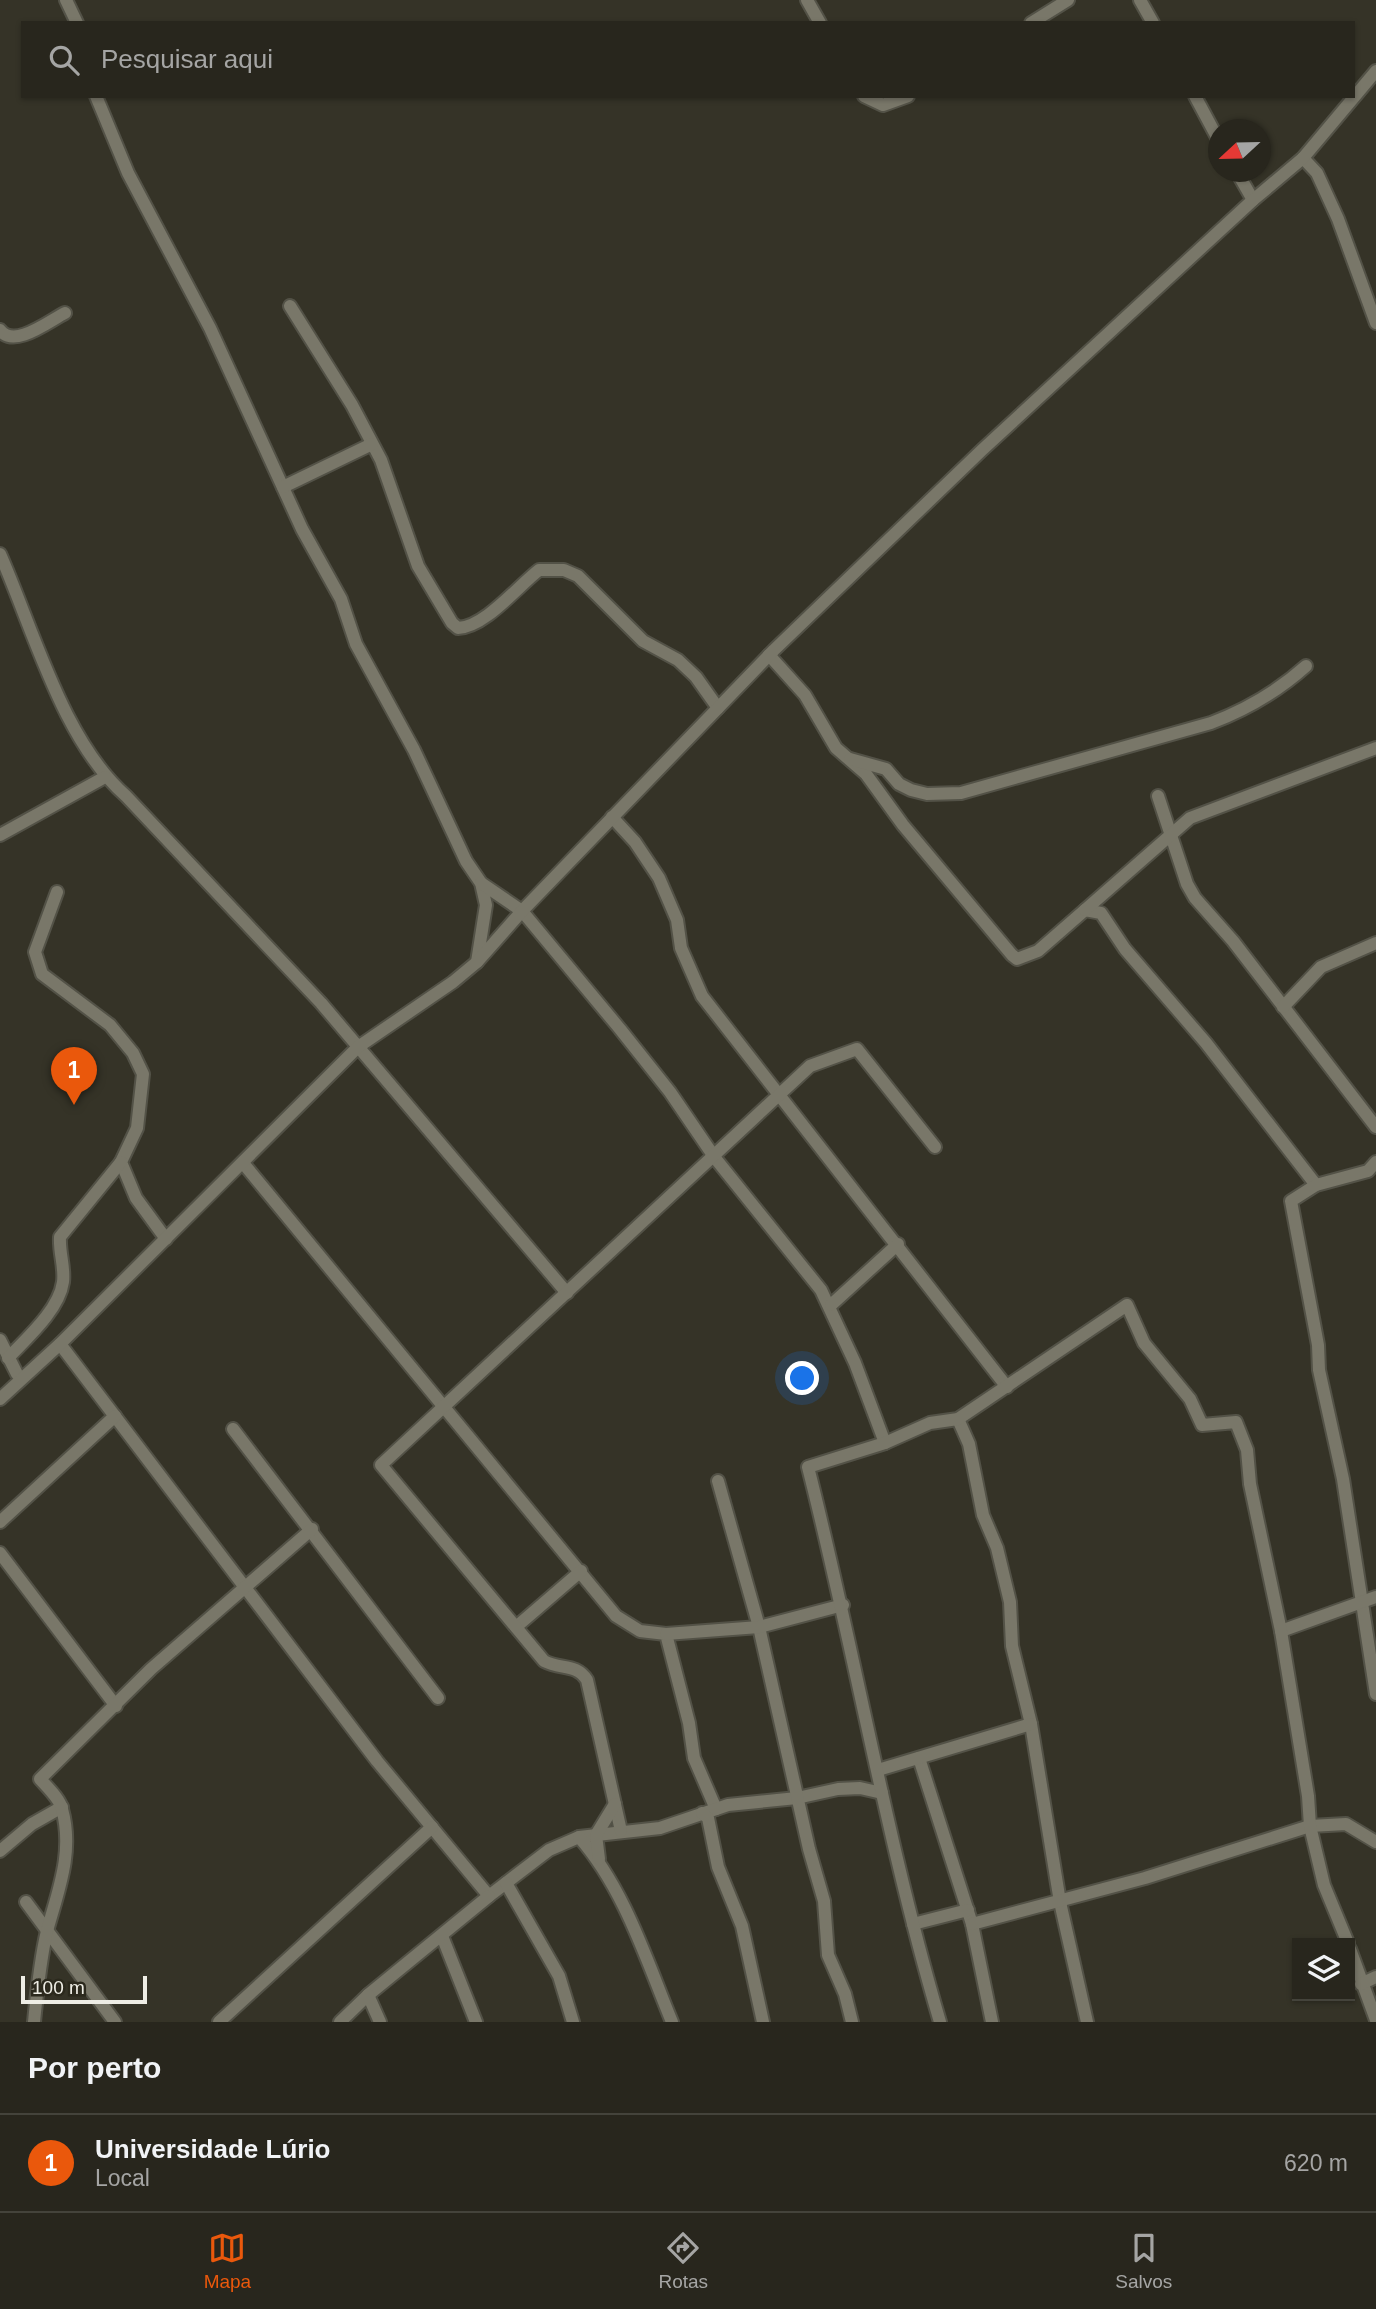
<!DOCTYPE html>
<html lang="pt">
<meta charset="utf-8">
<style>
body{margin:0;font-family:Helvetica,sans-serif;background:#302e26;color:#f1f3f6}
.controls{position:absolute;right:21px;bottom:21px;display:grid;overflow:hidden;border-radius:0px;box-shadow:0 2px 5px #0004}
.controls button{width:63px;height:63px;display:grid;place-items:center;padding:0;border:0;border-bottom:2px solid #44433b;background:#28261d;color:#f1f3f6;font:35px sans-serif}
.compass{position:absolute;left:1208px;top:119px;width:63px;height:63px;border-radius:50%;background:#28261d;box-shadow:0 2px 5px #0004;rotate:248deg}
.scale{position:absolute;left:21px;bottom:18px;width:126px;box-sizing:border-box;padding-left:7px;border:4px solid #eeede5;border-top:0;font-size:19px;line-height:24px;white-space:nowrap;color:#eeede5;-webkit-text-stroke:5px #2b291d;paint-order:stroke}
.you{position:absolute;left:803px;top:1379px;width:24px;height:24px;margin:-18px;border:5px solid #fff;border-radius:50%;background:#1a73e8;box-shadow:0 0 0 10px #1a73e833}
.badge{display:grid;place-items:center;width:46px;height:46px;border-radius:50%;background:#ea580c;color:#fff;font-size:23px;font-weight:700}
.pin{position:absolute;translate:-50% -58px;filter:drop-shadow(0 2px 4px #0008)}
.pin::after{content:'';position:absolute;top:37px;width:24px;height:21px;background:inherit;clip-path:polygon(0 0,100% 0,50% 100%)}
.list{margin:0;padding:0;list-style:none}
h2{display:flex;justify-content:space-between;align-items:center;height:91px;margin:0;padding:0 28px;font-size:30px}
h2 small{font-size:23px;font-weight:400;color:#a5a5a4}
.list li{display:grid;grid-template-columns:46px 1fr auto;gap:21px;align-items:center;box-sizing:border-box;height:98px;padding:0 28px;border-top:2px solid #44433b}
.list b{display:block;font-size:26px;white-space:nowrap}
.list p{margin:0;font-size:23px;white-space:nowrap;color:#a5a5a4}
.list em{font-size:23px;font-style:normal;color:#a5a5a4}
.icon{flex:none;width:38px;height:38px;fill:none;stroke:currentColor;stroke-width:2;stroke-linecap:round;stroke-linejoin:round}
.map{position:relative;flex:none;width:1376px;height:2022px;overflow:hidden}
.search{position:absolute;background:#28261d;box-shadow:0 2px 5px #0004;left:21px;right:21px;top:21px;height:77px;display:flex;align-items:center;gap:18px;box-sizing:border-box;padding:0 24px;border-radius:0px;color:#a5a5a4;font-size:26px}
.sheet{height:189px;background:#28261d}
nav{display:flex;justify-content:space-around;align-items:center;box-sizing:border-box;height:98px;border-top:2px solid #44433b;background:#28261d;font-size:19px;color:#a5a5a4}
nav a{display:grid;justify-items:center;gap:4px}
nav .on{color:#ea580c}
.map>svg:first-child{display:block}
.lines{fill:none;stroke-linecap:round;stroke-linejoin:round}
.minor-casing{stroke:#535247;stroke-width:16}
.minor{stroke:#797769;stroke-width:12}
</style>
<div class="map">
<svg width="1376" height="2022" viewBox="0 0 1376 2022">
<rect width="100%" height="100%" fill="#353327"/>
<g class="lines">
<defs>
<g id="minor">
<path d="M66,0L77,23"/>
<path d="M807,0L820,23"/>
<path d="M1140,0L1153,23"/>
<path d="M1031,23L1068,0"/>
<path d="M96,96L128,173L210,328L302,529L341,599L356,644L414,750L466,861L481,883L486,905L477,962"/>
<path d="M864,96L883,105L908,96"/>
<path d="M1195,96L1218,139"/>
<path d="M1303,158L1317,173L1338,219L1376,323"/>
<path d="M1237,172L1253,200"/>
<path d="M290,306L352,405L381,460L418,566L452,623L458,628C485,627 517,587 539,570H564L578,576L643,641L678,660L696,677L718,708"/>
<path d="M0,330C14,349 49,321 65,313"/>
<path d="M283,487L372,444"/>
<path d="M0,554C34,631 63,741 126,796L321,1003L567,1293"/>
<path d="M769,655L805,695L836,748L866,774L903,825L1012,955L1017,959L1038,951L1085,910L1101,913L1125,949L1206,1043L1316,1185"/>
<path d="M850,759L886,769L899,784L911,790L927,794L961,793L1211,723C1248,709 1277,692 1306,666"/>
<path d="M1158,796L1187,884L1195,898L1233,941L1376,1127"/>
<path d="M612,817L635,842L659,878L677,920L681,948L702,996L1007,1387"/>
<path d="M0,835L105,777"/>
<path d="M481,883L522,911L620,1029L670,1092L715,1158L821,1290L855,1363L885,1443"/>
<path d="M57,892L35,952L42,974L110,1025L133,1053L143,1074L137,1128L121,1162L136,1198L166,1239"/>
<path d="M1085,910L1190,818L1376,748"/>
<path d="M1283,1007L1321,967L1376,943"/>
<path d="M1376,1162L1368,1171L1316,1185L1291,1201L1318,1345L1319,1370L1343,1479L1376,1694"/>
<path d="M243,1163L616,1616L640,1631L666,1634L689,1723L694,1758L716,1809"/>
<path d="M831,1305L898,1244"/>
<path d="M0,1340L17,1374"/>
<path d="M60,1344L377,1761L489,1896L549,1850L579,1837L660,1828L728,1805L797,1798L838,1789L860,1788L882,1793"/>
<path d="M8,1358C27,1338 59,1310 63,1282C65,1267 59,1253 60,1237L121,1162"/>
<path d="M0,1399L60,1344L358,1047L453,982L477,962L522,911L774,650L982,450L1253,200L1303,158L1376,71"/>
<path d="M958,1419L969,1444L983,1515L997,1548L1010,1602L1012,1646L1031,1724L1060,1902L1087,2022"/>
<path d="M233,1429L438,1698"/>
<path d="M718,1481L759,1627L809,1849L824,1901L828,1955L845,1994L852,2022"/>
<path d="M0,1522L115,1416"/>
<path d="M0,1553L116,1706"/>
<path d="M516,1627L581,1571"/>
<path d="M1281,1631L1376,1597"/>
<path d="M666,1634L759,1627L843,1605"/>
<path d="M919,1758L972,1924L992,2022"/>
<path d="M878,1770L1031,1724"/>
<path d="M702,1813L708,1818L718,1867L742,1926L763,2022"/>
<path d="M621,1831L587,1680C576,1663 561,1670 544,1661L381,1465L810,1066L857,1049L935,1147"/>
<path d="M579,1837C624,1888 646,1959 672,2022"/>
<path d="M0,1851L32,1824L62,1807"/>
<path d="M599,1859L596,1835L615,1804"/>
<path d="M506,1883L559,1976L573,2022"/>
<path d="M26,1902L115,2022"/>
<path d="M913,1924L968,1910"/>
<path d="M972,1924L1145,1878L1310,1826L1346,1824L1376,1842"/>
<path d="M442,1936L476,2022"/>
<path d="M1350,1949L1376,2020"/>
<path d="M1361,1984L1376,1977"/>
<path d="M368,1995L489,1896"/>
<path d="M34,2022C37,1992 40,1960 47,1931C58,1891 74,1852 62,1809C60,1799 47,1787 40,1779L151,1669L312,1529"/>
<path d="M219,2022L432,1827"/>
<path d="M340,2022L368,1995L380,2022"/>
<path d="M940,2022C886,1840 855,1652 808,1467L885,1443L930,1423L958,1419L1127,1305L1144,1343L1190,1399L1202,1425L1236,1422L1247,1450L1250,1484L1281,1631L1308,1796L1310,1826L1324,1885L1348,1943"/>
</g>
</defs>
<use href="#minor" class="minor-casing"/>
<use href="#minor" class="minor"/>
</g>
</svg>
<div class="controls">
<button><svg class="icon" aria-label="layers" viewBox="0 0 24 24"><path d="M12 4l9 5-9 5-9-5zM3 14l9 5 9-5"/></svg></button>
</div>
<svg class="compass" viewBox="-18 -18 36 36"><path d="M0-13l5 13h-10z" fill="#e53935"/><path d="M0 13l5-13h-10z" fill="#a5a5a4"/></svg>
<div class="scale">100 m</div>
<div class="you"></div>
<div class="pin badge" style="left:74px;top:1105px">1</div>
<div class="search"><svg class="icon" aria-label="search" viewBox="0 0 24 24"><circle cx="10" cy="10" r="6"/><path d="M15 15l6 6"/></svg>Pesquisar aqui</div>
</div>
<section class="sheet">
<h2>Por perto<small></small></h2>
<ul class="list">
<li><span class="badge">1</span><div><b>Universidade Lúrio</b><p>Local</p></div><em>620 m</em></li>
</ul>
</section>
<nav>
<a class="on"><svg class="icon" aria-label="map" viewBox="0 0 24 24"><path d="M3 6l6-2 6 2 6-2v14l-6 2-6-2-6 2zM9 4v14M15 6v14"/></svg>Mapa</a>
<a><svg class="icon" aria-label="directions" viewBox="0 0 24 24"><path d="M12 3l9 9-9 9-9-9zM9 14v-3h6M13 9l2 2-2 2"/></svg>Rotas</a>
<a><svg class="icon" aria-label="saved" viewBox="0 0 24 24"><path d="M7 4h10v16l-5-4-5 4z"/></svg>Salvos</a>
</nav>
